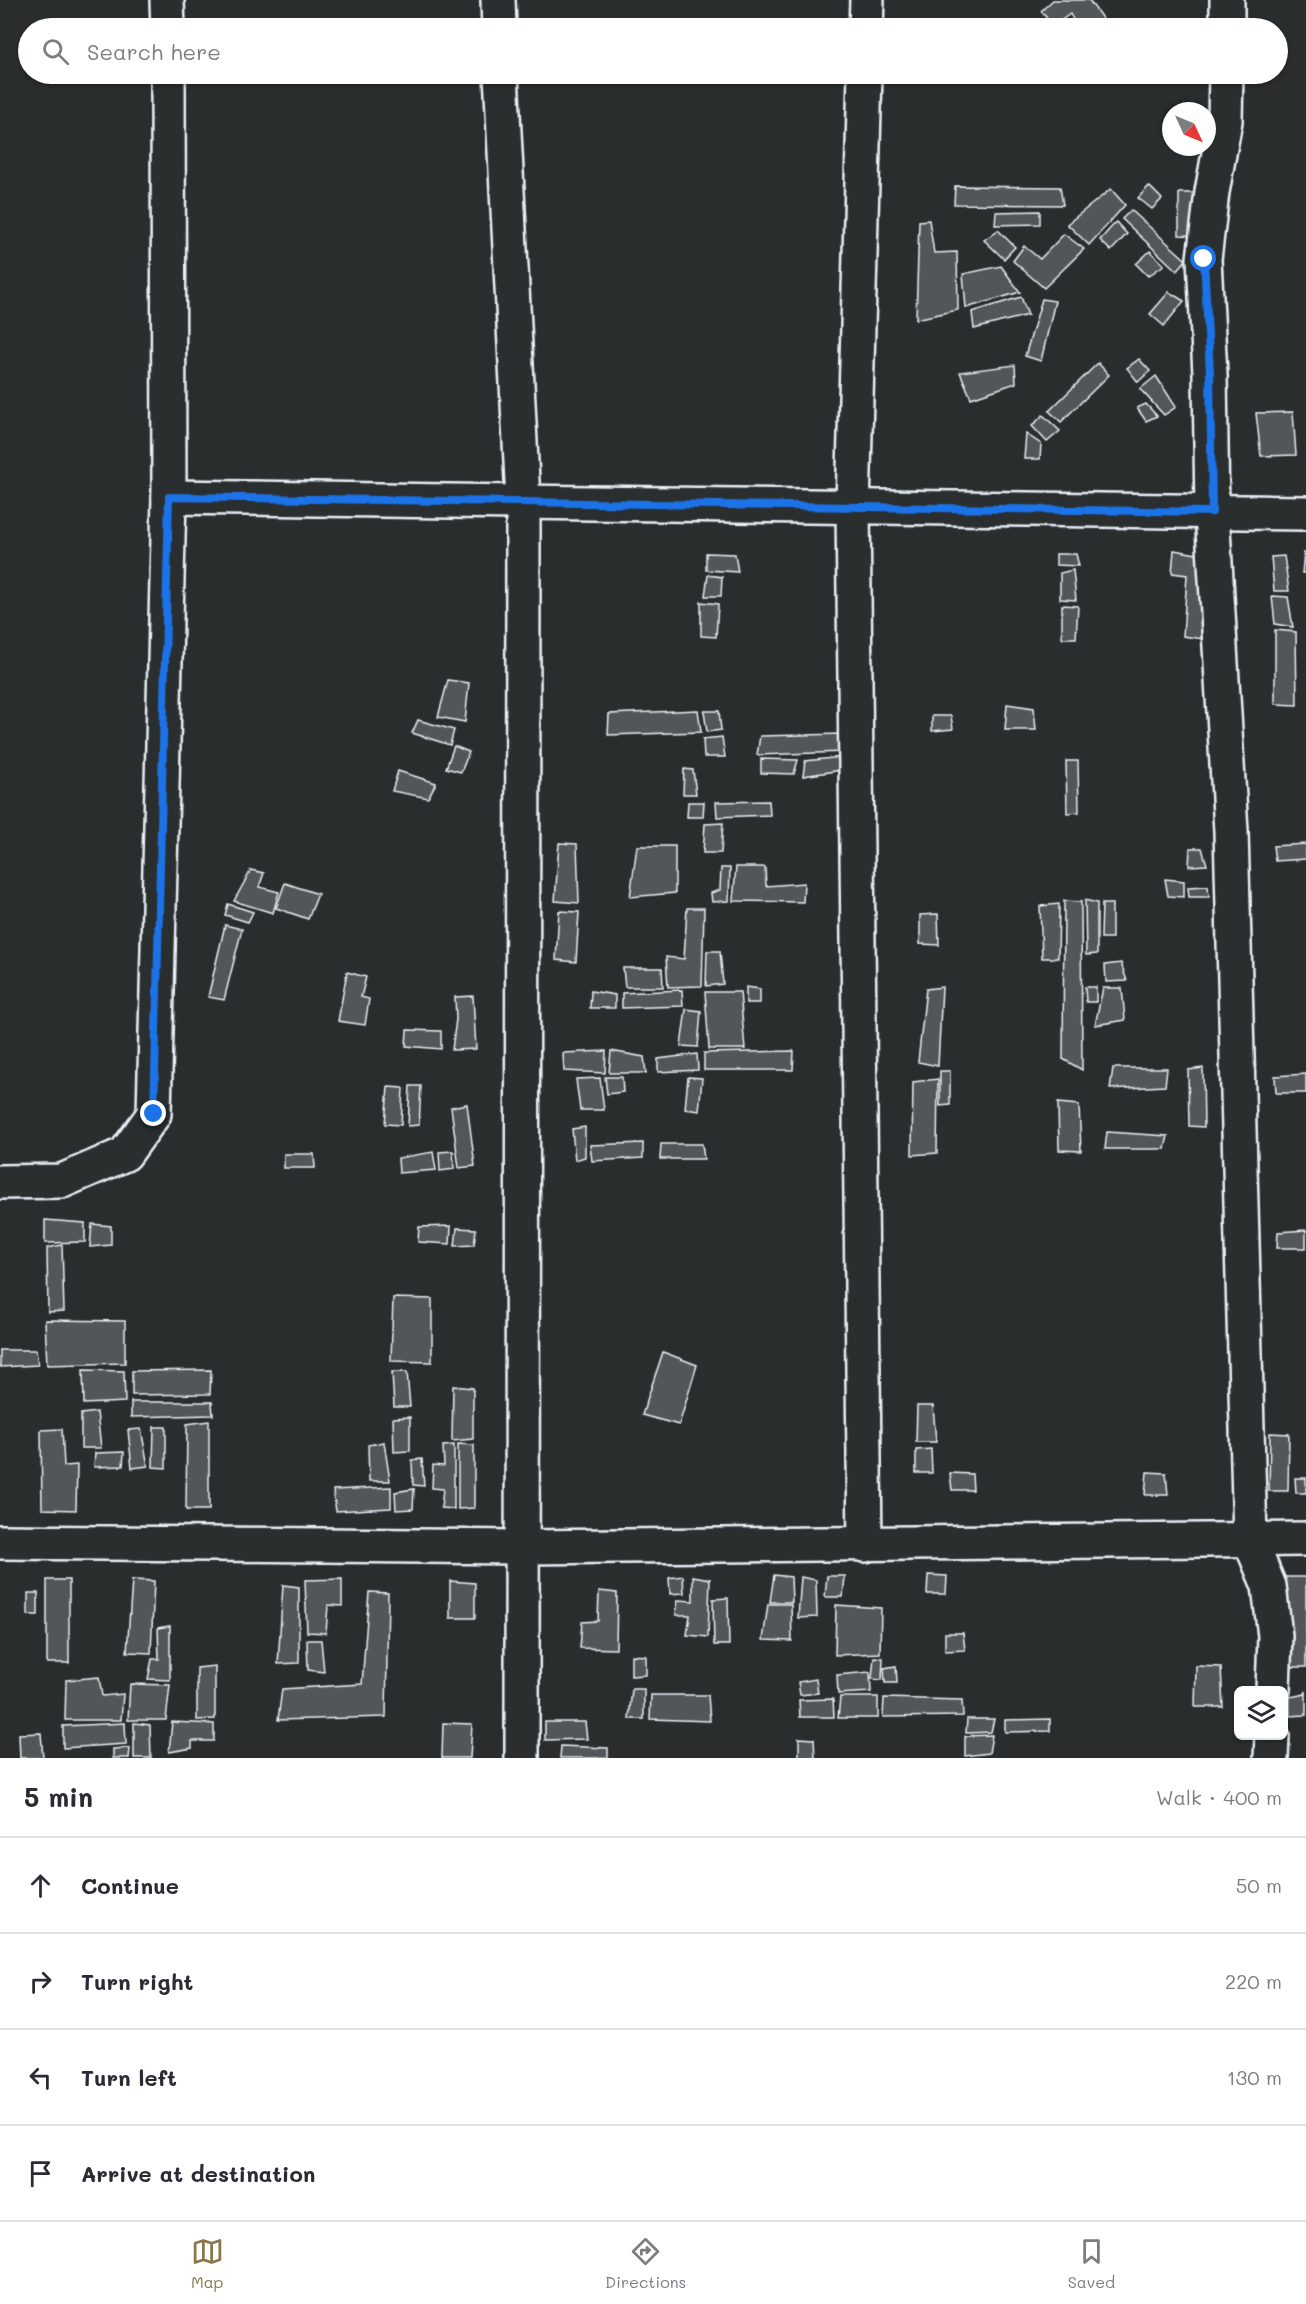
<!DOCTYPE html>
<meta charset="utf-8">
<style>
body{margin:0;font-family:Mali,sans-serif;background:#f2f2f3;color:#2b2b33}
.controls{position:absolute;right:18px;bottom:18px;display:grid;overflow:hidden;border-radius:9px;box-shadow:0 2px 4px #0004}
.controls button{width:54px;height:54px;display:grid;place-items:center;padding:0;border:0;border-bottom:2px solid #e1e1e2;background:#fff;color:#2b2b33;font:30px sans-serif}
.compass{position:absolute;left:1162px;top:102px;width:54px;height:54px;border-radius:50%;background:#fff;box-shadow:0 2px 4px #0004;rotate:134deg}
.stop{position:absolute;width:18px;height:18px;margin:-14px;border:4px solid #1a73e8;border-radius:50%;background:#fff}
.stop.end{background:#1a73e8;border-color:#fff;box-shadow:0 2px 6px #0008}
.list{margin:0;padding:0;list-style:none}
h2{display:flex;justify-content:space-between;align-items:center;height:78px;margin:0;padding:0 24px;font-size:26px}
h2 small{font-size:20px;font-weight:400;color:#7c7c81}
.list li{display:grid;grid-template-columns:39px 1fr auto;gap:18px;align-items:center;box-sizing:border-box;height:96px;padding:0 24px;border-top:2px solid #e1e1e2}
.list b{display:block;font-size:22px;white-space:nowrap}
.list em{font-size:20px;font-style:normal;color:#7c7c81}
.icon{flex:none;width:33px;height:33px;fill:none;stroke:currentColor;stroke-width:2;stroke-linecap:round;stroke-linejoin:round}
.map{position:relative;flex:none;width:1306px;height:1758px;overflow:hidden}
.search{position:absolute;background:#fff;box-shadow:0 2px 4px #0004;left:18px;right:18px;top:18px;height:66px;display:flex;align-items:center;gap:15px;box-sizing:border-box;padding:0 21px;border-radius:33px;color:#7c7c81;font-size:22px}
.sheet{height:462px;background:#fff}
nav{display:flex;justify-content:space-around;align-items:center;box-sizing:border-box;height:84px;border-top:2px solid #e1e1e2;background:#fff;font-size:16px;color:#7c7c81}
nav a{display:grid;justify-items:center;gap:3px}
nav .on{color:#8a764a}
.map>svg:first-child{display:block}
.building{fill:#535759;stroke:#e8f1f8;stroke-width:1.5}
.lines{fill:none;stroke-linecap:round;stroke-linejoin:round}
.minor-casing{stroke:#e8f1f8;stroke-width:38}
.minor{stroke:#2a2d2e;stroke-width:33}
.route{stroke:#1a73e8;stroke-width:8}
</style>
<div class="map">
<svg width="1306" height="1758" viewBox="0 0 1306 1758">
<rect width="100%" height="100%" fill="#2a2d2e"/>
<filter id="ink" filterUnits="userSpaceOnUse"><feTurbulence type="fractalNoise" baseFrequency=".0167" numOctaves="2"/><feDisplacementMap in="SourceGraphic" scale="12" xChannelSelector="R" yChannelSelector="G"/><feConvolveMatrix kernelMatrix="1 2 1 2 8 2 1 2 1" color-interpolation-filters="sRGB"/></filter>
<g filter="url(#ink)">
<g class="building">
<path d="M1053,0H1089L1107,25L1098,28H1078L1070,14L1053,26L1041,11Z"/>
<path d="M955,186L1060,187L1063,205L954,204Z"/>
<path d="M1149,186L1162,199L1152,209L1138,198Z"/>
<path d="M1111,189L1125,205L1089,245L1067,224Z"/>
<path d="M1179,193H1196L1199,236L1179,235Z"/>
<path d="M1131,210L1186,260L1177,271L1122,219Z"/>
<path d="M1040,211V224L995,225L996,212Z"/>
<path d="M929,220L934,253L957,252L958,310L916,319L919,221Z"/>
<path d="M1116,222L1127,234L1111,251L1100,240Z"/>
<path d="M998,230L1015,247L1004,259L984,240Z"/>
<path d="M1064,234L1084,249L1044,288L1013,261L1024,246L1040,259Z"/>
<path d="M1150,251L1164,265L1148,276L1136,264Z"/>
<path d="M1001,266L1020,292L966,308L963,274Z"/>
<path d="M1169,292L1184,301L1164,326L1150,314Z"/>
<path d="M1021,297L1028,315L974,329L972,312Z"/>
<path d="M1042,299L1055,301L1041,361L1025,356Z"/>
<path d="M1139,359L1150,371L1138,382L1127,368Z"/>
<path d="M1098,363L1109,375L1061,422L1049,411Z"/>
<path d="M1015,365L1016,383L971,398L960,372Z"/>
<path d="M1156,376L1176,407L1164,415L1140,389Z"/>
<path d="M1146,404L1157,416L1146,421L1137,408Z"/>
<path d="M1293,412L1296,455L1261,456L1256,413Z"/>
<path d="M1043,415L1060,431L1047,442L1032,426Z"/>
<path d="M1026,434L1041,444L1040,459H1024Z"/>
<path d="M1174,550L1202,555L1203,639L1183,636L1187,575L1172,573Z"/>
<path d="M1304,552L1306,573H1302Z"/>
<path d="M706,553L735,554L738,572L706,570Z"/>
<path d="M1056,554H1076L1079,566L1056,565Z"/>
<path d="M1284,556L1289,591H1274L1271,557Z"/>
<path d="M1073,570L1076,600L1060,599V573Z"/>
<path d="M708,575L722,577L721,596H705Z"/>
<path d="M1272,596L1288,597L1293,627L1275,624Z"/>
<path d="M701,602L718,604L716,637L701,636Z"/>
<path d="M1062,605L1078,606L1076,638H1062Z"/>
<path d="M1275,630L1296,632L1297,705L1275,704Z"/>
<path d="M448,680L469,683L465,722L438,717Z"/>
<path d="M1007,704L1034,708L1036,730H1005Z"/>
<path d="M698,710L701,732L608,735L609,714Z"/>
<path d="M704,711H719L721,730L707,732Z"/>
<path d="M932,716H951L953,729L932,731Z"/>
<path d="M418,720L454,730L450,745L412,733Z"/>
<path d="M843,734L845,752L757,755L760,736Z"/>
<path d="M722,737L725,757H704L703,739Z"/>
<path d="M454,746L469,752L461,772L446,768Z"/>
<path d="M842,757L841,770L803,776L805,761Z"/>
<path d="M761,759L798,760L794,774L761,773Z"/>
<path d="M1066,761H1078L1079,812L1067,813Z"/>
<path d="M684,769L693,770L696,794H683Z"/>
<path d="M398,771L436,783L428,798L392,791Z"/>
<path d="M769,801L770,815L717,817L716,802Z"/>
<path d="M688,802H704L703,817H687Z"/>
<path d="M723,823L721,853H703L705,824Z"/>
<path d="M559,843L577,844L579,903L555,901Z"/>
<path d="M1306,844V859L1275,861L1273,846Z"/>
<path d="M637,846H675V893L630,897Z"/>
<path d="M1190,848H1202L1207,865L1189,866Z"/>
<path d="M736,867H765L766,886L804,883L803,902L733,901Z"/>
<path d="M721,868H730L729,901L712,902L711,893L720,890Z"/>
<path d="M251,870L264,873L259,887L279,892L273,913L234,901Z"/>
<path d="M1165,879L1184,881V897L1168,896Z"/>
<path d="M285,883L318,894L308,919L276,908Z"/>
<path d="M1208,886L1209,897H1189L1188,887Z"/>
<path d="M1085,900L1097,903V954L1086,955Z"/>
<path d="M1064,901L1081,902L1082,1070L1063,1059Z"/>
<path d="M228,904L253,912L248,922L225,915Z"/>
<path d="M1059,904L1058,958H1042L1040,906Z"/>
<path d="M1102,904H1112V938H1101Z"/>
<path d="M687,908H704L702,986L668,987L666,957L684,959Z"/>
<path d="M559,911L579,912L576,962L556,960Z"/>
<path d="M938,914L939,945L920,944V915Z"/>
<path d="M225,925L242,929L224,1000L208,997Z"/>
<path d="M707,951H720L723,984L706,986Z"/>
<path d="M1121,963L1127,981L1106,982L1105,965Z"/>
<path d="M623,968H662L663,987H625Z"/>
<path d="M347,972L366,977L361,997L369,999L365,1025L338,1021Z"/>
<path d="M746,987L760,989V1003H746Z"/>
<path d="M942,987L938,1066L918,1062L926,989Z"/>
<path d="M1085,987H1096V1002H1086Z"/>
<path d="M1103,988H1122L1125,1020L1095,1025Z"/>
<path d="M682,990L683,1006L622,1008V993Z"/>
<path d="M591,991L615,995V1008H590Z"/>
<path d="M705,992H740L745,1049H709Z"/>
<path d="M473,996L476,1049L452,1050L456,1019L455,997Z"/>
<path d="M686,1009L701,1011L698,1047L681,1046Z"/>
<path d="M407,1030L441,1031V1049L406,1046Z"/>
<path d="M606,1051L605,1073L564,1071L563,1053Z"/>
<path d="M611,1051L644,1057L646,1073H609Z"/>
<path d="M794,1051L793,1070H704V1053Z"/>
<path d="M697,1054L698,1070L658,1072V1059Z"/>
<path d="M1113,1068H1167L1165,1086L1110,1089Z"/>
<path d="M1203,1068L1204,1127L1189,1126L1188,1070Z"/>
<path d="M940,1071H950V1105L940,1106Z"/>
<path d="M1306,1074V1093H1276L1275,1076Z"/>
<path d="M605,1077H622L623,1092L607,1094Z"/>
<path d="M688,1077L702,1078L699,1111L685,1109Z"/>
<path d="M600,1078L604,1110H580L576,1079Z"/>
<path d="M938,1079L937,1153L912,1155L913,1082Z"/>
<path d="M410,1086H421L419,1125L408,1126Z"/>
<path d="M388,1087L403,1088L401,1125L385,1124Z"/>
<path d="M1058,1103L1079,1105L1081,1151L1059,1150Z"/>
<path d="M467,1104L475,1166L459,1168L451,1107Z"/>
<path d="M585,1127V1157L575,1160L572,1129Z"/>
<path d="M1107,1132L1168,1136L1165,1149H1105Z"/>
<path d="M643,1143V1158L592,1161L590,1145Z"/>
<path d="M661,1144H702L704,1159H660Z"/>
<path d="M453,1151L454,1169L440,1171L439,1152Z"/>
<path d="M433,1152L436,1170L399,1173L398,1158Z"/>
<path d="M284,1154H314L315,1168H284Z"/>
<path d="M45,1220L85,1223V1242L45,1243Z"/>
<path d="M92,1224L111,1226V1245L90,1247Z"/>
<path d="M451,1226L450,1244L418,1242L419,1227Z"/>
<path d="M457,1228L476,1229L474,1245L455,1246Z"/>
<path d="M1306,1230V1248H1277L1278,1232Z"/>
<path d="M62,1245L64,1311L48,1312L47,1248Z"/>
<path d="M393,1298L432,1299V1362L391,1361Z"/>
<path d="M45,1320L125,1321V1363L47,1365Z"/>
<path d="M0,1350H36L38,1365L0,1367Z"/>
<path d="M663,1352L697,1365L679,1425L642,1415Z"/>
<path d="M83,1370L124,1371L125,1402L84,1404Z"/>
<path d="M211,1370L210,1394L132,1395V1371Z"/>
<path d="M392,1372H407L410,1407H394Z"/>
<path d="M453,1386L473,1388V1439L452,1441Z"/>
<path d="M131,1402H212L213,1415L131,1417Z"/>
<path d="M917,1406H933L936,1442H916Z"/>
<path d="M97,1412L101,1448H81V1414Z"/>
<path d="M410,1417V1451L394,1452L393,1418Z"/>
<path d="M209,1421V1510H186L187,1424Z"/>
<path d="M154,1427H166V1468L153,1467Z"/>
<path d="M62,1429L64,1466L77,1465L76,1510L42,1509L41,1430Z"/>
<path d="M141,1429L148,1466L132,1468L128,1430Z"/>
<path d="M1270,1433L1289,1434L1288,1491H1269Z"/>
<path d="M384,1442L390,1481H369L368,1445Z"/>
<path d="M458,1444L474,1445V1508L458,1509Z"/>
<path d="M454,1445V1509L441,1508L443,1489L432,1488L433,1465L444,1466L443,1446Z"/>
<path d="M931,1449L932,1473H916V1450Z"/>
<path d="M124,1452L123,1466L94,1467L95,1453Z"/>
<path d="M422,1459L424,1486L413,1485L412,1460Z"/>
<path d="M1147,1472L1166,1473L1168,1495H1145Z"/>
<path d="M950,1473L972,1474L973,1490H952Z"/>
<path d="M1295,1478H1306V1493H1296Z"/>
<path d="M391,1487V1508L336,1511L333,1490Z"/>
<path d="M414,1489L413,1509L396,1510L395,1492Z"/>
<path d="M774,1575L791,1577L792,1602H770Z"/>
<path d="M928,1575L947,1576L946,1594H927Z"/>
<path d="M683,1576L684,1593L670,1594L669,1578Z"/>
<path d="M693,1576L710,1579L708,1637L687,1635L690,1615H676L678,1600L693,1601Z"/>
<path d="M827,1576H845L843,1597H825Z"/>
<path d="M801,1577L816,1580L817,1617L798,1618Z"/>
<path d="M1285,1577H1306V1667H1287Z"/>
<path d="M342,1579V1606L328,1605L326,1633L307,1632L305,1580Z"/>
<rect x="47" y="1580" width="22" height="83"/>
<path d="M132,1580L154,1581L151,1653L127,1652Z"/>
<path d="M450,1581L475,1583V1618H450Z"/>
<path d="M283,1585L299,1587V1663L278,1664Z"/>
<path d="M599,1591L617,1593L616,1649L580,1648L582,1622L598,1621Z"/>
<path d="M369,1592L388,1593L386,1717L278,1720L282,1689L362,1684Z"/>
<rect x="28" y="1593" width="10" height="22"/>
<path d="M728,1598L729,1645H714L713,1599Z"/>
<path d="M768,1604H791L792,1641L763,1640Z"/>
<path d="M836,1605L881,1608L880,1653L835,1655Z"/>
<path d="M170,1626V1680L148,1679L152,1659H159L158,1628Z"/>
<path d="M945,1633H963L965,1650L945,1651Z"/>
<path d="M307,1640H321L324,1672L308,1670Z"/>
<path d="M631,1655L646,1656V1675L631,1676Z"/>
<path d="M874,1657L883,1658L882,1680L872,1679Z"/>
<path d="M215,1666V1719L197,1720V1668Z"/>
<path d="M896,1666L897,1683H885L884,1668Z"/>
<path d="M1196,1666L1221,1667L1223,1707H1195Z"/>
<path d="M870,1672L871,1692L838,1694L837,1675Z"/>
<path d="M99,1677L102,1696L123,1694L121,1720H65L66,1680Z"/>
<path d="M816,1679L818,1693L800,1695L798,1682Z"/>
<path d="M130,1684L170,1685L166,1720H128Z"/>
<path d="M632,1689H644V1719H629Z"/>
<path d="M1306,1691V1715L1290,1716V1697L1305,1694Z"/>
<path d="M651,1695H708L710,1721L650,1719Z"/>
<path d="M840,1697H878V1718H838Z"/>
<path d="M884,1698L962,1700L963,1716L883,1717Z"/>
<path d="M833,1699L834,1717H800L799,1700Z"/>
<path d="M967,1719H994L991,1732L966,1733Z"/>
<path d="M1050,1719V1731L1005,1732V1720Z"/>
<path d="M172,1722L214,1724V1741H192V1748L169,1752Z"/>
<path d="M545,1722H585L587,1739L545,1740Z"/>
<path d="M125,1723L126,1744L63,1748V1726Z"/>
<path d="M134,1723L150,1725L151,1758H134Z"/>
<path d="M443,1723L472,1724L470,1758H442Z"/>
<path d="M41,1733L43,1758H20L19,1734Z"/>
<path d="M992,1735L989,1753L965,1756V1736Z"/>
<path d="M799,1738L814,1739L815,1758H799Z"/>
<path d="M561,1746L608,1748V1758H560Z"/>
<path d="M130,1748L129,1758H113V1749Z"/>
</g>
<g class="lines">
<defs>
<g id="minor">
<path d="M167,0L168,28"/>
<path d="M498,0L499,28"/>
<path d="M1227,0V28"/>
<path d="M866,28L867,0"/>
<path d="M501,74L523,500L522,1758"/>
<path d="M865,74L853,507L865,1545"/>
<path d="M1226,74L1225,121L1212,192L1204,259L1210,374L1212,512L1231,831L1250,1540L1269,1586L1275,1636L1273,1690"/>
<path d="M169,497L1306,513"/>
<path d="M0,1182L62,1181L125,1154L154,1114L169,497L168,74"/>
<path d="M0,1542L523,1547L1306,1539"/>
<path d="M1271,1758L1272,1736"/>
</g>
</defs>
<use href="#minor" class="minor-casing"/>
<use href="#minor" class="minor"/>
</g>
</g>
<g class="lines" filter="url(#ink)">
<path class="route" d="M154,1114L169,497L1212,512L1210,374L1204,259"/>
</g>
</svg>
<div class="controls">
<button><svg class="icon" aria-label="layers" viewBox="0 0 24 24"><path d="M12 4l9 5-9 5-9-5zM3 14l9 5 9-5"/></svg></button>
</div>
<svg class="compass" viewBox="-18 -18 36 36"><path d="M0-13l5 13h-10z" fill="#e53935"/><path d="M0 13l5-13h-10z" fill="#7c7c81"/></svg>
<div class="stop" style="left:1204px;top:259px"></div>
<div class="stop end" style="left:154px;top:1114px"></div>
<div class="search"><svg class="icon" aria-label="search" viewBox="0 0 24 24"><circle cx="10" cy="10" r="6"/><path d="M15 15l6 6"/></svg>Search here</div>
</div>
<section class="sheet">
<h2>5 min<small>Walk · 400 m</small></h2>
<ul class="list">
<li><svg class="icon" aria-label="ahead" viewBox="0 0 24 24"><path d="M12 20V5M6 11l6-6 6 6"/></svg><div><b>Continue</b></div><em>50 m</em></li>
<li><svg class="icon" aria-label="right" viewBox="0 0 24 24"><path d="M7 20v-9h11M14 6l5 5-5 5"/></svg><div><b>Turn right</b></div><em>220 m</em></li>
<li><svg class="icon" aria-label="left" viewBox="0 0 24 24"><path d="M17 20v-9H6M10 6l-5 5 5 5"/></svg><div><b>Turn left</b></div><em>130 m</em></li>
<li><svg class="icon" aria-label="arrive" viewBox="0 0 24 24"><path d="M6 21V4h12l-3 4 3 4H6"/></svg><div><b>Arrive at destination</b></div></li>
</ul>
</section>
<nav>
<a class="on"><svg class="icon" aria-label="map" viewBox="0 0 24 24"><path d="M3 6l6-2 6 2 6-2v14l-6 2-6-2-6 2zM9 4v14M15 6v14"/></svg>Map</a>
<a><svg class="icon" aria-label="directions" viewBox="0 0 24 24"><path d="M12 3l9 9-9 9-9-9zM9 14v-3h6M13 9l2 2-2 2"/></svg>Directions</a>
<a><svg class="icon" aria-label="saved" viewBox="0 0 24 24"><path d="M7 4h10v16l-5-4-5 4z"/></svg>Saved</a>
</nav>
